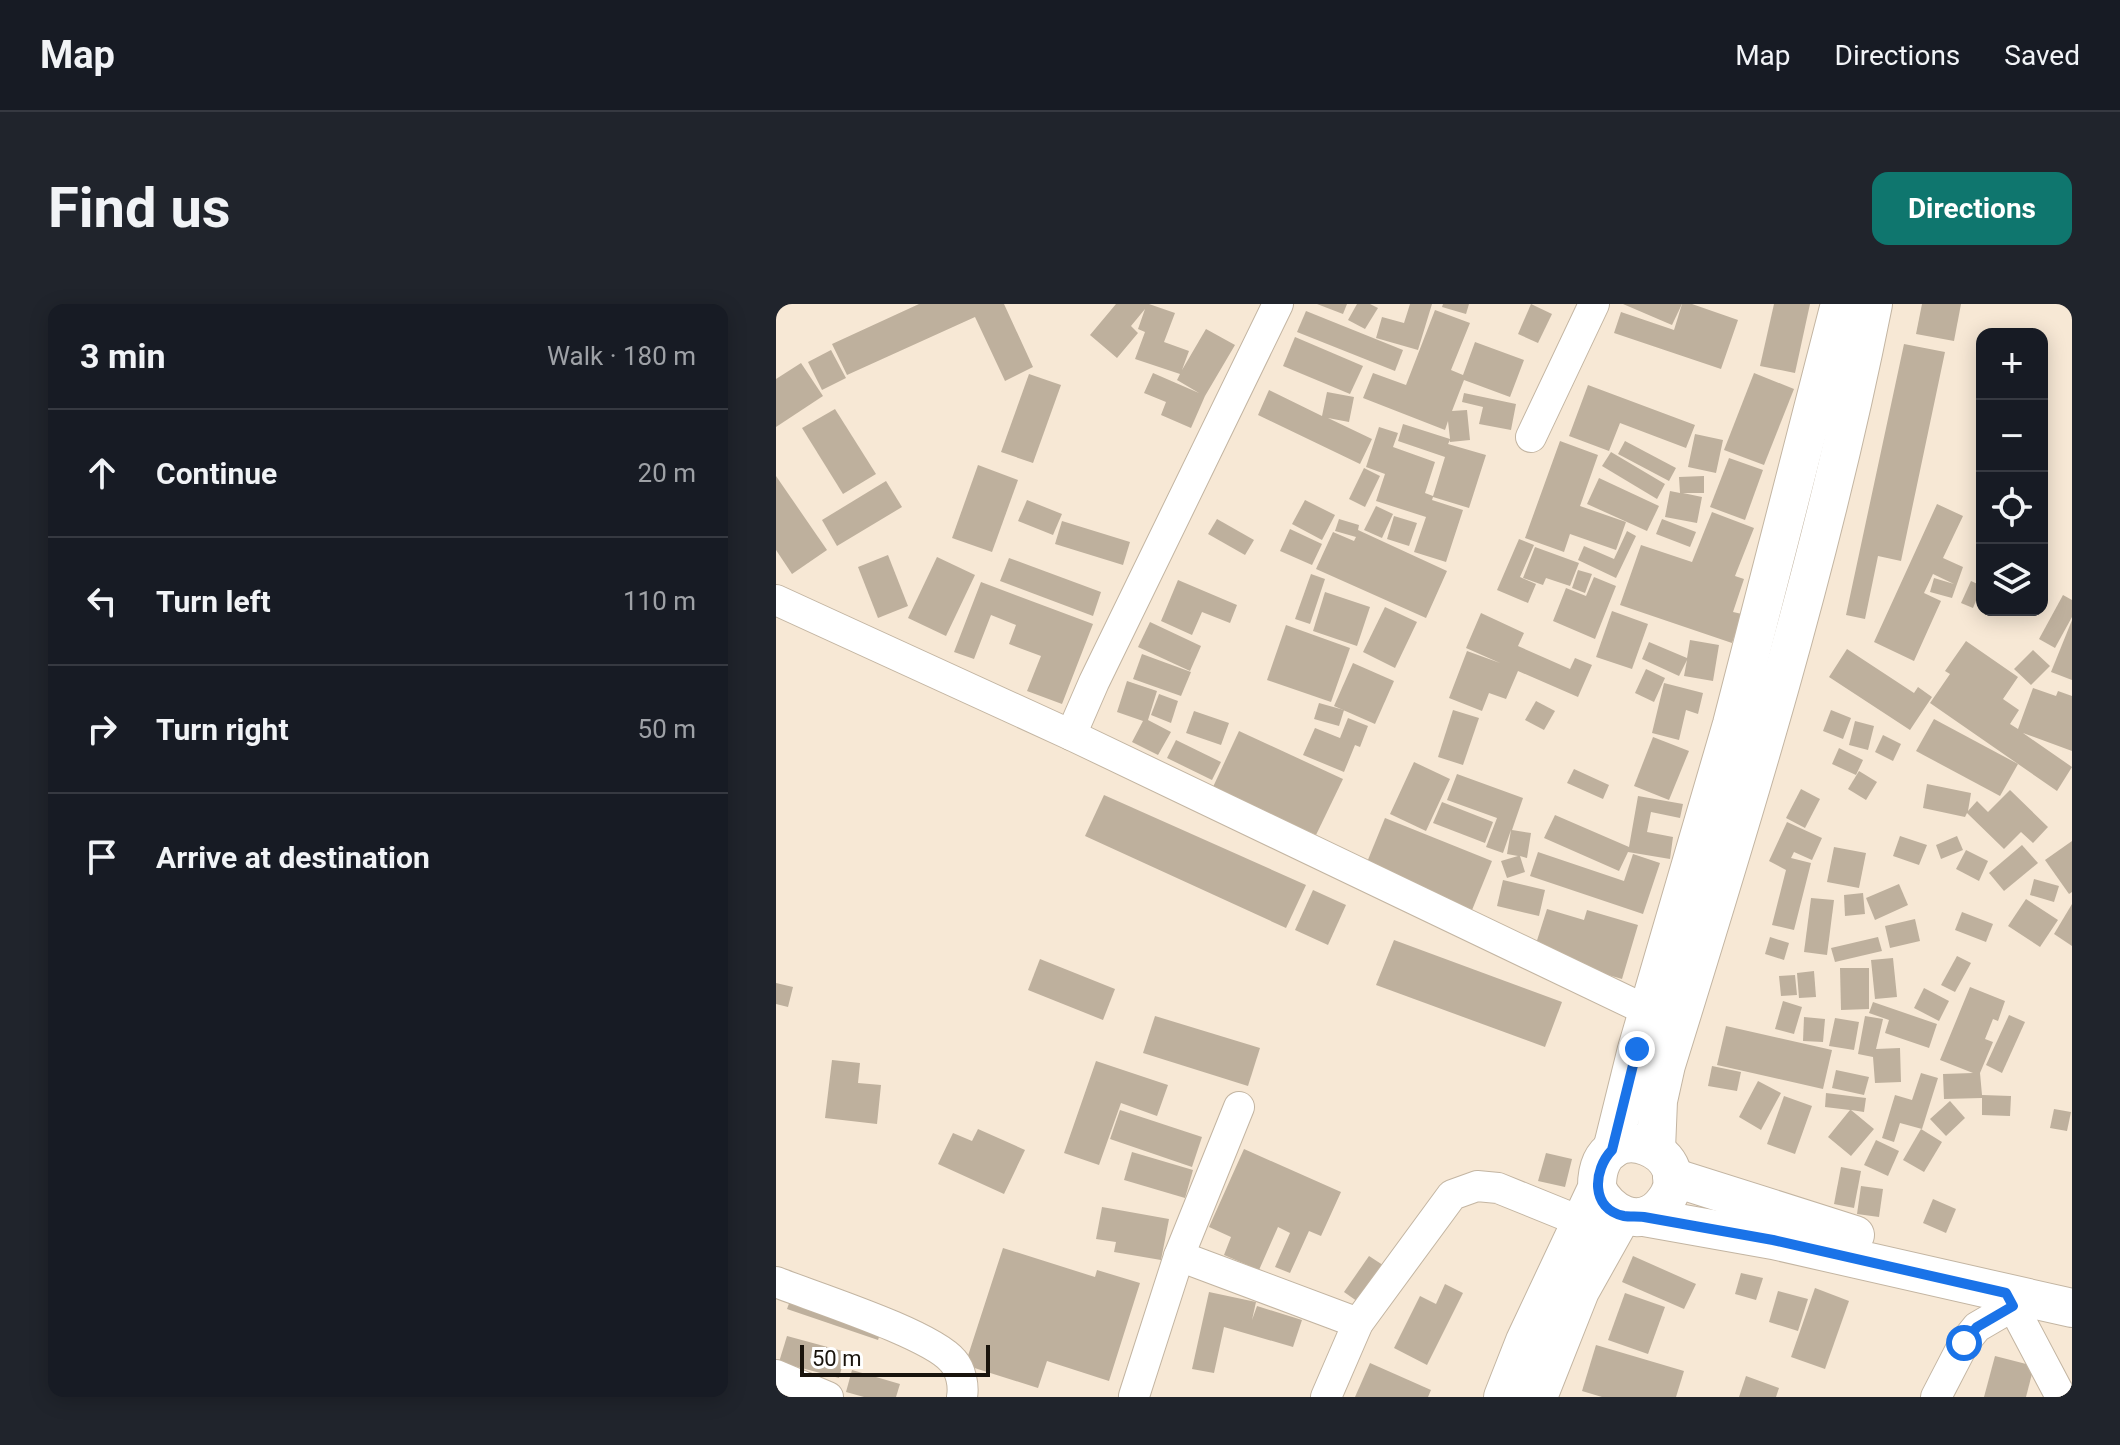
<!DOCTYPE html>
<meta charset="utf-8">
<style>
body{margin:0;font-family:Roboto,sans-serif;background:#20242c;color:#f1f3f6}
.controls{position:absolute;right:24px;top:24px;display:grid;overflow:hidden;border-radius:16px;box-shadow:0 4px 20px #0003}
.controls button{width:72px;height:72px;display:grid;place-items:center;padding:0;border:0;border-bottom:2px solid #363941;background:#171b24;color:#f1f3f6;font:40px sans-serif}
.scale{position:absolute;left:24px;bottom:20px;width:190px;box-sizing:border-box;padding-left:8px;border:4px solid #19140d;border-top:0;font-size:22px;line-height:28px;white-space:nowrap;color:#19140d;-webkit-text-stroke:6px #fff;paint-order:stroke}
.stop{position:absolute;width:24px;height:24px;margin:-18px;border:6px solid #1a73e8;border-radius:50%;background:#fff}
.stop.end{background:#1a73e8;border-color:#fff;box-shadow:0 2px 8px #0008}
.list{margin:0;padding:0;list-style:none}
h2{display:flex;justify-content:space-between;align-items:center;height:104px;margin:0;padding:0 32px;font-size:34px}
h2 small{font-size:26px;font-weight:400;color:#9ea1a6}
.list li{display:grid;grid-template-columns:52px 1fr auto;gap:24px;align-items:center;box-sizing:border-box;height:128px;padding:0 32px;border-top:2px solid #363941}
.list b{display:block;font-size:30px;white-space:nowrap}
.list em{font-size:26px;font-style:normal;color:#9ea1a6}
.icon{flex:none;width:44px;height:44px;fill:none;stroke:currentColor;stroke-width:2;stroke-linecap:round;stroke-linejoin:round}
.map{position:relative;flex:none;width:1296px;height:1093px;overflow:hidden;border-radius:16px}
header{display:flex;align-items:center;gap:48px;box-sizing:border-box;height:112px;padding:0 40px;background:#171b24;border-bottom:2px solid #363941}
header strong{font-size:38px}
nav{display:flex;gap:44px;margin-inline-start:auto;font-size:28px}
.intro{display:flex;align-items:center;justify-content:space-between;box-sizing:border-box;height:192px;padding:0 48px}
h1{margin:0;font-size:56px}
.button{padding:20px 36px;border-radius:16px;background:#0f766e;color:#fff;font-size:28px;font-weight:700}
main{display:flex;gap:48px;padding:0 48px}
aside{flex:1;background:#171b24;border-radius:16px;box-shadow:0 4px 20px #0003}
.map>svg:first-child{display:block}
.building{fill:#beb09d}
.lines{fill:none;stroke-linecap:round;stroke-linejoin:round}
.minor-casing{stroke:#c3b5a2;stroke-width:32}
.major-casing{stroke:#c3b5a2;stroke-width:40}
.minor{stroke:#fff;stroke-width:30}
.major{stroke:#fff;stroke-width:38}
.route{stroke:#1a73e8;stroke-width:10}
</style>
<header>
<strong>Map</strong>
<nav><a>Map</a><a>Directions</a><a>Saved</a></nav>
</header>
<div class="intro"><h1>Find us</h1><a class="button">Directions</a></div>
<main>
<aside>
<h2>3 min<small>Walk · 180 m</small></h2>
<ul class="list">
<li><svg class="icon" aria-label="ahead" viewBox="0 0 24 24"><path d="M12 20V5M6 11l6-6 6 6"/></svg><div><b>Continue</b></div><em>20 m</em></li>
<li><svg class="icon" aria-label="left" viewBox="0 0 24 24"><path d="M17 20v-9H6M10 6l-5 5 5 5"/></svg><div><b>Turn left</b></div><em>110 m</em></li>
<li><svg class="icon" aria-label="right" viewBox="0 0 24 24"><path d="M7 20v-9h11M14 6l5 5-5 5"/></svg><div><b>Turn right</b></div><em>50 m</em></li>
<li><svg class="icon" aria-label="arrive" viewBox="0 0 24 24"><path d="M6 21V4h12l-3 4 3 4H6"/></svg><div><b>Arrive at destination</b></div></li>
</ul>
</aside>
<div class="map">
<svg width="1296" height="1093" viewBox="0 0 1296 1093">
<rect width="100%" height="100%" fill="#f7e8d5"/>
<g class="building">
<path d="M143,0H228L257,63L229,77L199,13L71,71L56,40Z"/>
<path d="M340,0H373L399,9L388,38L413,47L406,66L430,25L459,41L429,92L415,124L385,111L390,98L368,89L377,69L423,89L401,76L404,70L359,55L369,28L362,25L369,5L355,22L362,29L341,54L314,31Z"/>
<path d="M541,0H571L567,10Z"/>
<path d="M581,0H594L602,4L589,25L572,16Z"/>
<path d="M634,0H656L642,46L600,34L606,13L628,19Z"/>
<path d="M667,0H693L690,10L666,3Z"/>
<path d="M755,0L776,10L762,39L742,30Z"/>
<path d="M847,0H906L896,21Z"/>
<path d="M906,0H916L962,16L945,65L838,29L845,8L898,26Z"/>
<path d="M998,0H1034L1019,69L984,62Z"/>
<path d="M1146,0H1185L1178,37L1140,30Z"/>
<path d="M659,6L694,19L675,66L687,71L699,38L748,56L734,93L688,76L676,107L691,106L694,136L674,138V136L672,140L710,151L693,204L657,193L656,196L687,206L670,258L638,248L650,213L600,197L609,170L590,163L603,123L622,129L617,143L659,158L649,189L657,192L669,153L622,137L627,120L674,135L672,117L669,126L587,94L597,69L630,81Z"/>
<path d="M530,7L627,46L619,67L521,28Z"/>
<path d="M519,33L587,62L574,90L507,62Z"/>
<path d="M1128,40L1169,48L1125,257L1102,252L1089,315L1070,311Z"/>
<path d="M55,46L70,74L46,86L32,58Z"/>
<path d="M25,59L47,92L0,123V75Z"/>
<path d="M978,69L1018,85L988,161L948,146Z"/>
<path d="M253,70L285,81L257,159L225,148Z"/>
<path d="M812,81L919,121L910,144L844,119L833,147L793,132Z"/>
<path d="M493,86L546,112L551,88L578,93L573,118L552,114L596,135L584,160L482,111Z"/>
<path d="M688,89L740,100L735,126L703,120L707,103L686,98Z"/>
<path d="M59,105L100,170L67,190L26,124Z"/>
<path d="M919,130L947,136L940,169L912,163Z"/>
<path d="M784,137L822,151L804,202L850,218L840,246L794,230L788,248L749,234Z"/>
<path d="M849,137L900,164L893,177L842,150Z"/>
<path d="M835,148L889,180L881,195L826,162Z"/>
<path d="M953,154L987,166L969,216L934,203Z"/>
<path d="M202,161L242,176L216,248L176,234Z"/>
<path d="M588,164L604,172L589,203L573,195Z"/>
<path d="M0,172L51,246L16,270L0,246Z"/>
<path d="M928,172V189H907L926,193L921,219L889,213L894,187L904,189L903,173Z"/>
<path d="M823,174L883,202L871,227L811,200Z"/>
<path d="M110,177L126,203L61,242L46,216Z"/>
<path d="M251,196L286,210L277,231L242,217Z"/>
<path d="M529,196L559,211L546,236L516,220Z"/>
<path d="M1161,200L1187,212L1167,254L1187,263L1176,294L1154,288L1158,274L1178,280L1157,270L1148,289L1165,297L1138,357L1098,338Z"/>
<path d="M600,202L617,210L606,234L588,226Z"/>
<path d="M936,208L978,224L959,272L968,275L957,308L966,310L956,339L844,301L865,241L916,258Z"/>
<path d="M618,212L641,219L633,242L611,235Z"/>
<path d="M441,215L478,236L469,251L432,230Z"/>
<path d="M563,215L583,221L582,226L671,267L650,314L540,265L557,228L578,237L580,233L559,227Z"/>
<path d="M886,215L920,228L914,243L880,230Z"/>
<path d="M286,217L354,238L347,261L279,240Z"/>
<path d="M514,225L546,240L536,261L504,247Z"/>
<path d="M851,227L860,232L840,274L802,256L808,242L838,255Z"/>
<path d="M743,235L758,241L744,273L760,280L752,299L721,286Z"/>
<path d="M759,243L803,259L794,282L770,274L767,281L747,274Z"/>
<path d="M112,251L132,302L102,314L82,263Z"/>
<path d="M161,253L199,271L170,332L132,314Z"/>
<path d="M233,254L325,288L317,312L224,277Z"/>
<path d="M802,266L816,270L809,289L796,284Z"/>
<path d="M535,270L549,275L534,320L519,315Z"/>
<path d="M818,273L840,282L819,335L777,317L790,284L810,292Z"/>
<path d="M402,276L461,301L454,319L426,308L416,331L385,317Z"/>
<path d="M1195,277L1206,282L1197,304L1185,299Z"/>
<path d="M205,278L317,320L286,400L251,387L265,352L233,340L240,321L215,311L198,355L178,348Z"/>
<path d="M549,288L594,303L581,342L537,327Z"/>
<path d="M1287,291L1296,296V313L1279,344L1263,335Z"/>
<path d="M609,303L641,318L619,364L587,348Z"/>
<path d="M836,307L872,320L856,365L820,353Z"/>
<path d="M705,309L748,329L742,342L794,365L799,354L816,361L802,393L742,367L730,395L713,389L706,407L673,394L691,347L724,359L690,344Z"/>
<path d="M1296,316V376L1275,368Z"/>
<path d="M374,318L425,342L414,367L362,343Z"/>
<path d="M510,321L574,344L555,398L491,376Z"/>
<path d="M914,336L943,341L937,377L908,372L911,356L903,372L866,355L873,338L911,354Z"/>
<path d="M1190,337L1242,373L1227,395L1243,406L1234,420L1242,425L1257,384L1280,392L1282,387L1296,392V447L1247,429L1296,463L1281,487L1154,399L1174,370L1169,367Z"/>
<path d="M1071,345L1138,389L1142,383L1156,393L1134,426L1053,373Z"/>
<path d="M1257,346L1274,362L1255,381L1238,365Z"/>
<path d="M366,350L415,368L405,392L357,375Z"/>
<path d="M577,359L618,377L599,420L558,402Z"/>
<path d="M870,365L889,374L878,398L859,389Z"/>
<path d="M351,377L381,387L372,416L395,428L382,451L356,438L367,417L341,408Z"/>
<path d="M888,379L927,389L922,410L910,406L903,436L876,429Z"/>
<path d="M383,390L402,397L395,419L375,411Z"/>
<path d="M760,397L779,407L768,426L749,416Z"/>
<path d="M543,399L568,406L563,422L538,415Z"/>
<path d="M677,406L703,414L687,461L662,453Z"/>
<path d="M1055,406L1075,414L1067,435L1047,427Z"/>
<path d="M418,407L453,419L445,441L410,429Z"/>
<path d="M572,414L592,422L584,443L579,441L568,468L527,451L539,424L564,434Z"/>
<path d="M1158,415L1242,460L1224,492L1140,447Z"/>
<path d="M1079,417L1098,422L1092,446L1073,441Z"/>
<path d="M463,427L567,475L540,531L437,483Z"/>
<path d="M1107,431L1125,440L1117,457L1099,448Z"/>
<path d="M877,433L913,447L893,496L858,482Z"/>
<path d="M400,436L445,458L436,476L391,454Z"/>
<path d="M1063,444L1087,456L1080,471L1056,460Z"/>
<path d="M638,458L674,475L650,527L614,510Z"/>
<path d="M798,465L833,481L827,495L791,479Z"/>
<path d="M1083,467L1101,478L1090,496L1072,485Z"/>
<path d="M681,470L747,494L736,526L755,529L751,554L744,552L749,568L731,574L725,557L742,552L731,550L735,526L727,549L710,543L721,514L671,496Z"/>
<path d="M1151,480L1195,489L1192,507L1201,497L1212,508L1234,486L1272,523L1257,539L1245,528L1228,545L1191,509L1189,513L1147,504Z"/>
<path d="M1025,485L1044,495L1029,524L1010,514Z"/>
<path d="M328,491L530,581L510,624L309,532Z"/>
<path d="M862,492L907,500L904,514L875,508L871,528L897,533L894,555L852,548L843,567L768,534L779,511L853,543Z"/>
<path d="M666,498L717,518L709,539L657,519Z"/>
<path d="M609,514L716,557L694,611L587,568Z"/>
<path d="M1011,518L1046,534L1036,556L1018,548L1015,554L1035,559L1018,626L996,621L1010,566L993,557Z"/>
<path d="M1124,532L1151,541L1143,561L1117,552Z"/>
<path d="M1181,532L1187,546L1165,555L1160,541Z"/>
<path d="M1296,537V588L1293,590L1269,556Z"/>
<path d="M1246,541L1262,559L1228,587L1213,569Z"/>
<path d="M1058,543L1090,549L1083,584L1051,578Z"/>
<path d="M1190,546L1212,557L1203,577L1180,565Z"/>
<path d="M762,548L848,577L857,550L884,559L867,610L754,572Z"/>
<path d="M1258,575L1283,582L1278,598L1254,591Z"/>
<path d="M727,576L769,586L763,612L721,602Z"/>
<path d="M1123,580L1132,601L1099,616L1090,594Z"/>
<path d="M537,586L570,601L552,641L519,626Z"/>
<path d="M1087,589L1089,610L1069,612L1068,591Z"/>
<path d="M1035,594L1058,596L1051,651L1028,648Z"/>
<path d="M1250,595L1282,616L1264,643L1232,622Z"/>
<path d="M1296,600V642L1278,630Z"/>
<path d="M771,605L808,616L811,606L862,621L846,675L757,649Z"/>
<path d="M1186,608L1217,620L1210,638L1179,626Z"/>
<path d="M1139,615L1144,637L1114,644L1109,622Z"/>
<path d="M994,633L1013,639L1008,656L989,650Z"/>
<path d="M1102,633L1106,647L1059,658L1055,644Z"/>
<path d="M618,636L786,698L769,743L600,681Z"/>
<path d="M1181,652L1195,659L1179,688L1165,681Z"/>
<path d="M1117,654L1121,693L1099,695L1095,656Z"/>
<path d="M264,655L339,685L327,716L252,686Z"/>
<path d="M1064,664H1093V705L1065,706Z"/>
<path d="M1038,667L1040,693L1023,694L1021,669Z"/>
<path d="M1019,671L1021,691L1005,692L1003,672Z"/>
<path d="M0,679L17,683L12,703L0,700Z"/>
<path d="M1194,683L1229,697L1222,717L1217,715L1209,735L1217,738L1204,769L1206,791L1235,792L1234,812L1206,811V794L1168,795L1167,770L1197,769L1164,756Z"/>
<path d="M1148,684L1173,697L1163,717L1138,704Z"/>
<path d="M1007,697L1026,703L1018,730L999,725Z"/>
<path d="M1097,698L1161,720L1153,744L1109,729L1113,716L1093,709Z"/>
<path d="M1233,711L1249,718L1226,769L1210,761Z"/>
<path d="M379,712L484,744L472,782L367,749Z"/>
<path d="M1089,712L1107,715L1100,745L1124,744L1125,778L1099,779L1097,753L1082,750Z"/>
<path d="M1028,713L1049,715L1047,738L1027,737Z"/>
<path d="M1059,714L1083,718L1078,746L1053,742Z"/>
<path d="M950,722L1056,746L1047,785L941,761Z"/>
<path d="M56,756L84,759L82,779L105,781L101,820L49,814Z"/>
<path d="M320,757L392,781L381,812L345,799L323,861L288,849Z"/>
<path d="M936,762L965,768L961,787L932,782Z"/>
<path d="M1060,766L1093,773L1088,791L1056,784Z"/>
<path d="M1145,769L1162,774L1146,825L1124,819L1118,838L1106,834L1119,791L1136,796Z"/>
<path d="M982,777L1005,789L985,826L963,813Z"/>
<path d="M1050,789L1090,794L1088,808L1075,806L1098,825L1075,852L1052,833L1074,806L1049,803Z"/>
<path d="M1008,792L1036,802L1019,850L991,840Z"/>
<path d="M1174,797L1189,814L1170,832L1154,815Z"/>
<path d="M1278,805L1295,808L1291,827L1274,824Z"/>
<path d="M344,806L426,833L416,863L334,835Z"/>
<path d="M202,825L249,846L228,890L162,860L177,829L196,837Z"/>
<path d="M1145,825L1166,838L1148,868L1127,856Z"/>
<path d="M1100,836L1123,847L1112,872L1088,861Z"/>
<path d="M468,845L565,888L545,932L533,927L514,969L499,963L514,929L502,923L483,966L448,951L455,933L433,923Z"/>
<path d="M356,848L417,866L409,894L348,876Z"/>
<path d="M770,849L796,855L789,883L762,877Z"/>
<path d="M1065,863L1085,867L1078,904L1058,900Z"/>
<path d="M1085,882L1107,885L1103,913L1081,910Z"/>
<path d="M1157,895L1180,905L1170,929L1147,919Z"/>
<path d="M326,903L393,915L385,956L338,948L340,938L320,935Z"/>
<path d="M227,944L319,973L321,966L364,979L333,1077L271,1057L262,1084L189,1061Z"/>
<path d="M593,952L613,965L588,1002L568,988Z"/>
<path d="M857,952L920,980L908,1005L846,978Z"/>
<path d="M965,969L987,974L980,996L959,990Z"/>
<path d="M669,980L687,989L651,1061L618,1044L644,992L660,1000Z"/>
<path d="M1039,984L1073,997L1049,1065L1015,1053Z"/>
<path d="M1002,987L1032,995L1022,1027L993,1018Z"/>
<path d="M433,988L480,998L476,1016L481,1002L526,1016L517,1043L448,1023L438,1069L416,1065Z"/>
<path d="M849,989L889,1003L872,1050L832,1036Z"/>
<path d="M16,991L107,1022L102,1036L11,1005Z"/>
<path d="M11,1032L70,1048L63,1074L3,1058Z"/>
<path d="M820,1041L908,1067L900,1093H826L806,1087Z"/>
<path d="M1219,1052L1258,1062L1250,1093H1208Z"/>
<path d="M594,1059L655,1086L652,1093H579Z"/>
<path d="M76,1066L124,1080L120,1093H88L70,1088Z"/>
<path d="M970,1072L1003,1084L1000,1093H963Z"/>
</g>
<g class="lines">
<defs>
<g id="minor">
<path d="M755,133L818,0"/>
<path d="M0,296L295,431L872,707"/>
<path d="M295,431L318,378L502,0"/>
<path d="M403,952L582,1019"/>
<path d="M0,978C38,993 155,1030 177,1057C185,1066 188,1082 186,1093"/>
<path d="M1230,989L1285,1093"/>
<path d="M0,1071L52,1093"/>
<path d="M358,1092L403,952L463,803"/>
<path d="M550,1093L582,1019L676,891L701,882L722,884L806,918"/>
<path d="M1160,1093L1188,1039L1201,1023L1237,1002"/>
</g>
<g id="major">
<path d="M880,845L882,797L890,761C968,510 1046,258 1097,0"/>
<path d="M836,846L861,745L956,420L1064,0"/>
<path d="M896,873L1079,931"/>
<path d="M868,913L997,936L1296,1004"/>
<path d="M727,1093L749,1037L821,884C820,801 933,850 885,902C863,926 831,908 821,884"/>
<path d="M762,1093L804,987L846,912"/>
</g>
</defs>
<use href="#minor" class="minor-casing"/>
<use href="#major" class="major-casing"/>
<use href="#minor" class="minor"/>
<use href="#major" class="major"/>
</g>
<g class="lines">
<path class="route" d="M861,745L836,846C817,866 814,905 848,912C854,913 862,912 868,913L997,936L1230,989L1237,1002L1201,1023L1188,1039"/>
</g>
</svg>
<div class="controls">
<button>+</button>
<button>−</button>
<button><svg class="icon" aria-label="locate" viewBox="0 0 24 24"><circle cx="12" cy="12" r="6"/><path d="M12 2v4M12 18v4M2 12h4M18 12h4"/></svg></button>
<button><svg class="icon" aria-label="layers" viewBox="0 0 24 24"><path d="M12 4l9 5-9 5-9-5zM3 14l9 5 9-5"/></svg></button>
</div>
<div class="scale">50 m</div>
<div class="stop" style="left:1188px;top:1039px"></div>
<div class="stop end" style="left:861px;top:745px"></div>
</div>
</main>
